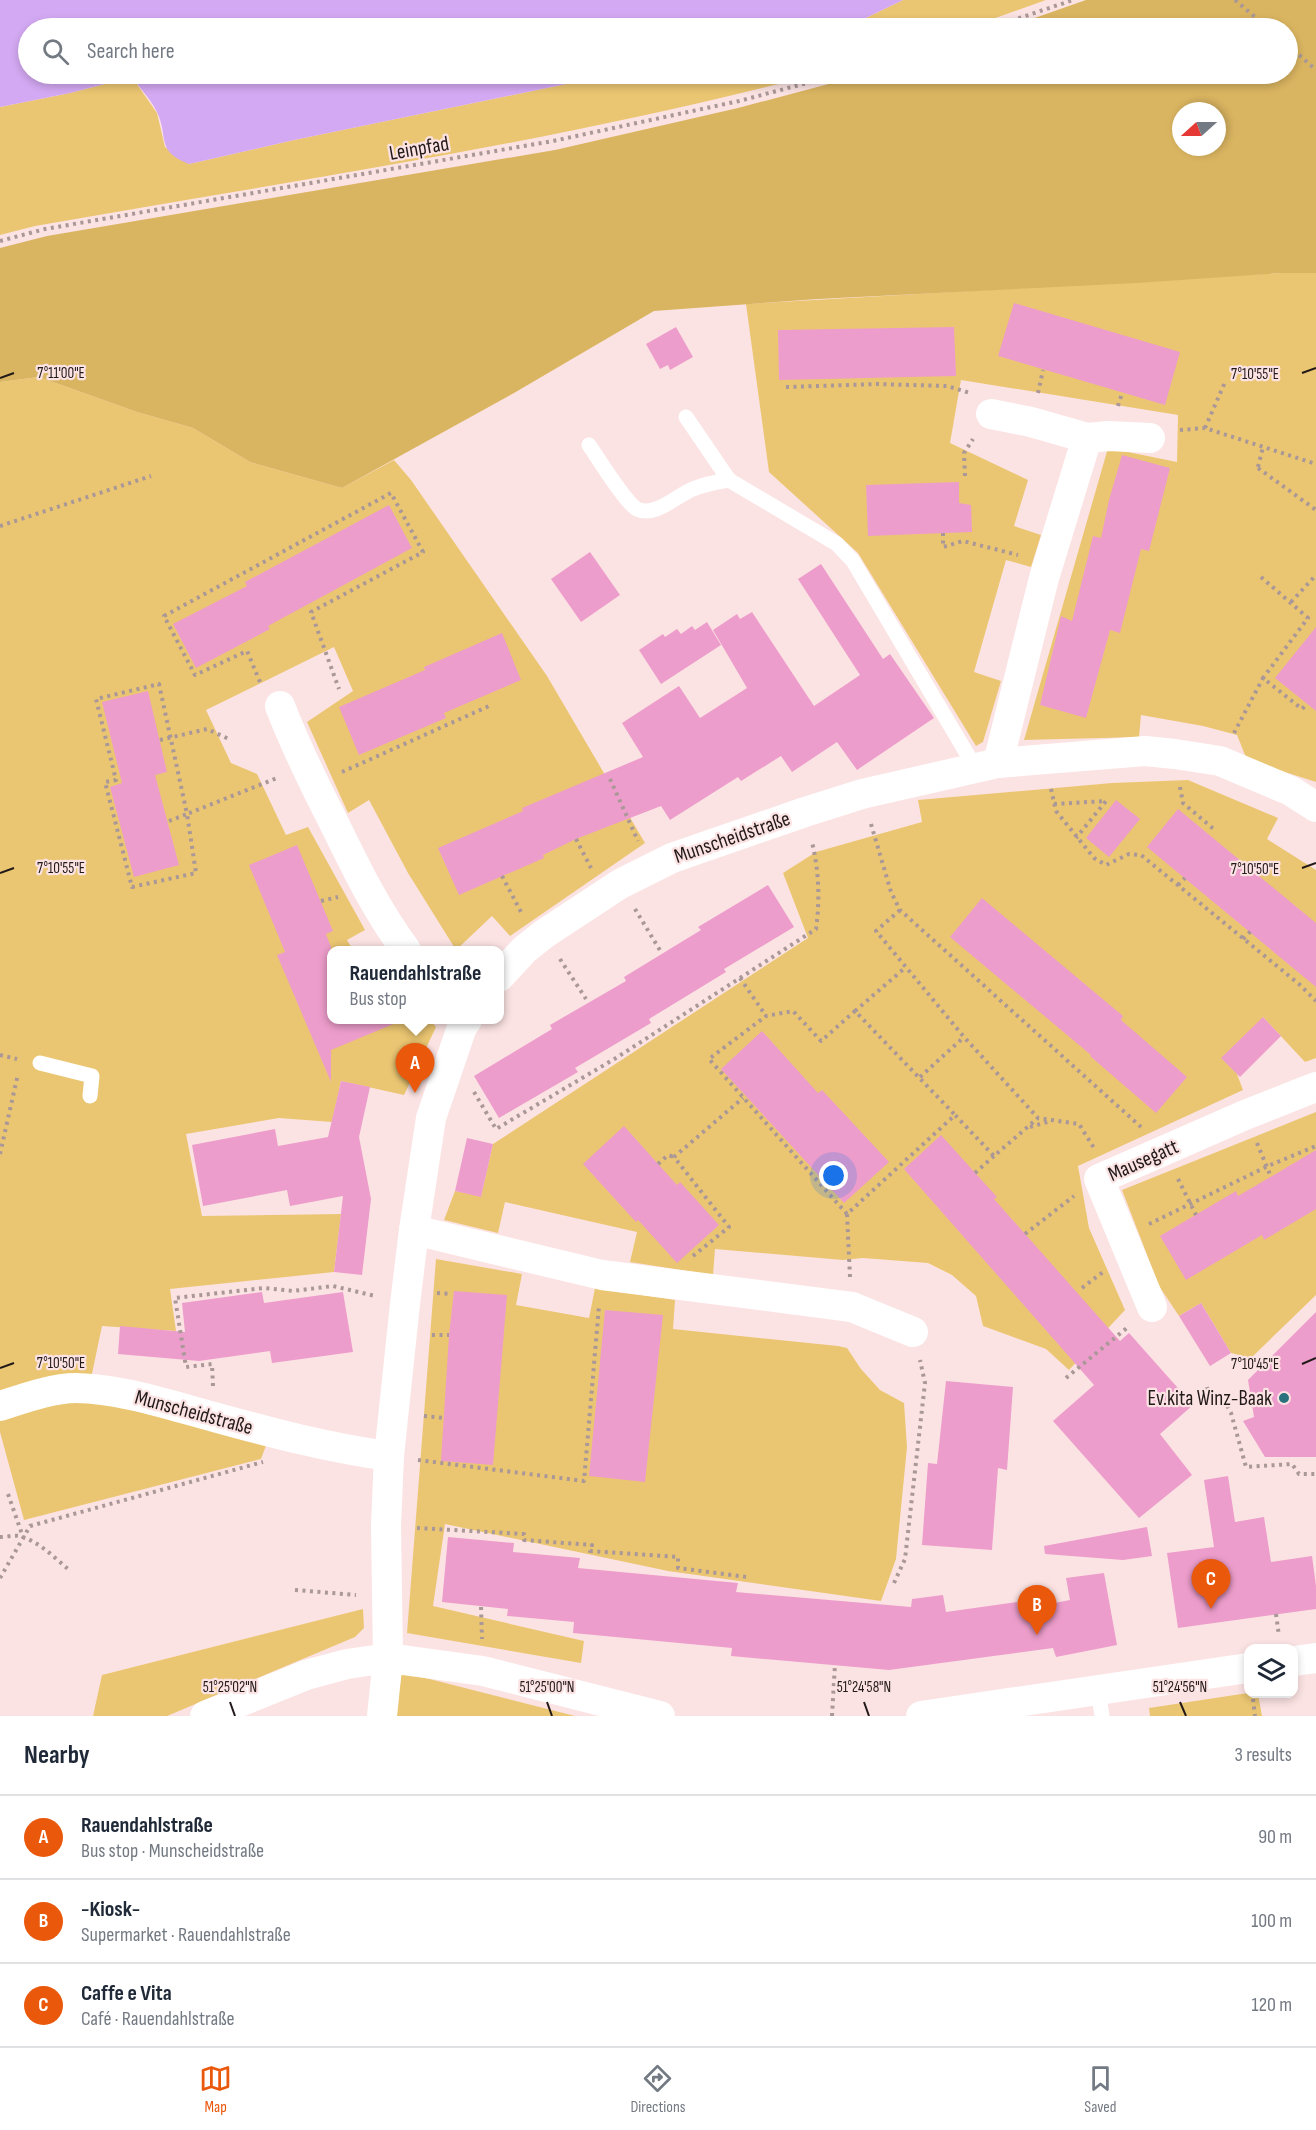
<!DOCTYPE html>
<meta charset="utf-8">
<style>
body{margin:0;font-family:"Sofia Sans Condensed",sans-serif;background:#f2f2f3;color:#1f2937}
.controls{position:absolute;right:18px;bottom:18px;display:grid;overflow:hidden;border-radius:12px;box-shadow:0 3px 9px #0003}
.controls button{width:54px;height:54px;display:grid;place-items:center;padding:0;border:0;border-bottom:2px solid #e0e1e3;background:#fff;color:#1f2937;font:30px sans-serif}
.compass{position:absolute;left:1172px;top:102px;width:54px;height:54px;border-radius:50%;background:#fff;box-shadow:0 3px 9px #0003;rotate:249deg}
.you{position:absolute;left:834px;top:1176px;width:21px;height:21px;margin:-15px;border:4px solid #fff;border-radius:50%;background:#1a73e8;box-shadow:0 0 0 9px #1a73e833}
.badge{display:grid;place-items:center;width:39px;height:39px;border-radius:50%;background:#ea580c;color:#fff;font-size:20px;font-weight:700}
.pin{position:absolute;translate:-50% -50px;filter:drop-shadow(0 2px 3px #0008)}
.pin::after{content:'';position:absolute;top:32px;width:21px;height:18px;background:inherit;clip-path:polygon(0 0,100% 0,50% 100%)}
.popup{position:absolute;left:327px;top:946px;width:177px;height:78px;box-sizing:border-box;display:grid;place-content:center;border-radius:12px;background:#fff;filter:drop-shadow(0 2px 4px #0005);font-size:20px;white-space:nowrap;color:#747a83}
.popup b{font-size:22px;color:#1f2937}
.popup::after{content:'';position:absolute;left:50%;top:100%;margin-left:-12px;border:12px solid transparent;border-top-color:#fff}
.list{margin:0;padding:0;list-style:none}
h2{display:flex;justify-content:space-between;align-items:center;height:78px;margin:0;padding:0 24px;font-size:26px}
h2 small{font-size:20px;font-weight:400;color:#747a83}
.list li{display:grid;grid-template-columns:39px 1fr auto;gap:18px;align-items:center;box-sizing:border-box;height:84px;padding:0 24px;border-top:2px solid #e0e1e3}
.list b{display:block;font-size:22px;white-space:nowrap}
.list p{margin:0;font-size:20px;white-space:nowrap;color:#747a83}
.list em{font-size:20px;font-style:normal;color:#747a83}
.icon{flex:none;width:33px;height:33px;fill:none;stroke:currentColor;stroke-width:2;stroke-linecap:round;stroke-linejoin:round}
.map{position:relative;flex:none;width:1316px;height:1716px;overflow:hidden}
.search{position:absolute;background:#fff;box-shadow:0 3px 9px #0003;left:18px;right:18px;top:18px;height:66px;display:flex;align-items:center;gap:15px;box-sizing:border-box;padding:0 21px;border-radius:33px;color:#747a83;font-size:22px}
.sheet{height:330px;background:#fff}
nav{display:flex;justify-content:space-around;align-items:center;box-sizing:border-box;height:84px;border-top:2px solid #e0e1e3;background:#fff;font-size:16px;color:#747a83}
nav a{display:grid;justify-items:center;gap:3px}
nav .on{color:#ea580c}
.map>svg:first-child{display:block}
.green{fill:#ebc672}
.forest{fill:#dab561;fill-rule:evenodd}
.water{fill:#d4a9f3}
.building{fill:#ed9dcb}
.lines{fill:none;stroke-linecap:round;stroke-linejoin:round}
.path{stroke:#aa9797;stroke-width:4;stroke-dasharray:3 4.5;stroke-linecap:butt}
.lane{stroke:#fff;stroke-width:15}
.street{stroke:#fff;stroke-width:30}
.ticks{fill:none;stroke:#221919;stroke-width:2}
.poi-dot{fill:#29717c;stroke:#fce3e3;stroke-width:2}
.labels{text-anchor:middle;stroke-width:4.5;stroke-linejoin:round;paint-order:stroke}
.street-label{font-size:21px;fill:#221919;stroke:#fce3e3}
.poi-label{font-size:21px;fill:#221919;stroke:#fce3e3;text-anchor:end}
.ticks-label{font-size:15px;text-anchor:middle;fill:#221919;stroke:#fce3e3;stroke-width:4.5;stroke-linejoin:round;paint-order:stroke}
</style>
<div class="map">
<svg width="1316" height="1716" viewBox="0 0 1316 1716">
<rect width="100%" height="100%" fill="#fce3e3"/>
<g class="green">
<path d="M903,0H1046L967,28H845Z"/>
<path d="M615,74H817C560,142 296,180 35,226L0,235V107L70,93L132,77L157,113L165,147L189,164L294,140Z"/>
<path d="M1282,273H1316V782L1247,760L1237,735L1203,726L1141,715L1139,737L1024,740L1108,448L1177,462L1178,415L961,380L950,443L1028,480L1014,526L1041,535L1031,567L1006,560L974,672L1001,681L983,742L976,746L858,553L769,472L746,304Z"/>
<path d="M39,377L137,412L193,428L250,462L342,488L394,460L411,480L547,676L645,843L510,936L492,916L456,950L408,873L369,800L348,813L307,722L353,691L334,647L206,710L231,763L257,774L286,835L308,827L365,930L347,940L353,950H331V1020H430L436,1027L404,1095L341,1081L332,1122L279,1118L186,1134L202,1216L341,1214L334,1272L170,1289L176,1331L102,1326L89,1388L0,1404V382Z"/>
<path d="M1188,780L1278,818L1267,839L1316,870V1058L1305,1062L1263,1017L1237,1074L1243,1090L1078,1166L1089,1228L1125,1310L1069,1370L1046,1349L983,1326L976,1296L952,1275L928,1263L863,1258L843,1260L715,1249L713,1275L630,1262L637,1232L505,1202L498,1233L444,1220L455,1191L481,1196L493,1144L808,938L783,873L816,852L922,822L918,800L1112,783Z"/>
<path d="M1316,1112V1295L1251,1358L1231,1353L1201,1303L1179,1316L1159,1286L1122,1190Z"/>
<path d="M436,1259L522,1274L516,1305L589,1318L595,1288L675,1300L673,1329L838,1346L847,1348L861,1369L880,1390L904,1403L907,1447L896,1559L881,1601L668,1571L445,1524L433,1606L584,1641L581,1663L407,1633Z"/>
<path d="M90,1401L133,1404L268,1440L261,1459L24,1520L0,1432V1412L32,1405Z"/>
<path d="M363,1609L364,1628L355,1637L167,1716H93L102,1675Z"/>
<path d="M402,1672L575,1716H394Z"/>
<path d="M1248,1693L1258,1694L1262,1716H1150L1149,1708Z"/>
</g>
<path class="forest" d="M1086,0H1316V273H1281L1137,283L818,299L654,311L514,393L342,488L250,462L193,428L137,412L39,377L0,382V248L47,236L555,150L738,108L866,74H1288V28H1006ZM1181,111H1217V147H1181Z"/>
<path class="water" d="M0,0H903L845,28H28V74H615L294,140L189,164C155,151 169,137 157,112C151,100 140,88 132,77L70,93L0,107Z"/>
<g class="building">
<path d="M1014,303L1180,352L1165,405L998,356Z"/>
<path d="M676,327L693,357L670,370L668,365L660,369L646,344Z"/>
<path d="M954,327L956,376L779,380L778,330Z"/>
<path d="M1122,455L1170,468L1149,551L1141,549L1120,633L1110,630L1086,718L1040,705L1061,616L1072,621L1093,536L1101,538L1109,500Z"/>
<path d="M959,482V503L971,505L972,532L868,536L866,485Z"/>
<path d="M389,505L412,548L268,626L270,629L196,668L173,624L247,586L245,582Z"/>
<path d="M590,552L620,595L581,622L551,579Z"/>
<path d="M821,564L883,659L890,654L934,718L857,770L837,742L792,772L781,756L741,781L738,777L670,820L661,806L576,839L543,855L544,858L459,895L438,848L523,811L522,808L643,757L622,723L679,686L700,718L747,688L713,630L737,614L740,619L752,612L814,706L860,675L798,579Z"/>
<path d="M707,622L721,645L661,684L639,650L663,634L665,637L677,629L681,634L692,626L695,630Z"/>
<path d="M1316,627V711L1275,678Z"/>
<path d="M502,633L521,680L444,713L446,718L359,755L339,707L425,670L424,667Z"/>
<path d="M148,691L167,772L155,775L179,865L134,877L110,787L122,783L102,702Z"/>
<path d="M1116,800L1140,819L1109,857L1086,838Z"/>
<path d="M1178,809L1316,923V987L1147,847Z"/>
<path d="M297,845L333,931L326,934L331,947V1020H403L331,1050V1082L277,955L285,952L249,865Z"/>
<path d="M768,885L794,927L724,969L726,972L649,1019L651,1023L575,1068L578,1072L499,1118L474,1076L552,1029L550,1025L626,981L624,977L701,930L698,927Z"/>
<path d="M982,898L1123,1016L1121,1020L1187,1077L1156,1113L1090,1056L1091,1055L950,937Z"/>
<path d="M1263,1017L1281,1036L1240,1077L1221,1058Z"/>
<path d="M762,1031L818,1093L822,1090L889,1162L844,1203L721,1069Z"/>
<path d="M341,1081L370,1087L359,1137L371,1199L362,1275L334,1272L343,1196L290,1206L287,1190L203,1206L192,1145L275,1129L278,1146L328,1137Z"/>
<path d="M624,1126L677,1185L680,1182L719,1225L677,1263L638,1220L636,1222L583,1164Z"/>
<path d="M941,1135L997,1197L994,1199L1120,1341L1129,1333L1193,1405L1160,1434L1192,1475L1139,1518L1053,1421L1094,1385L904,1169Z"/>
<path d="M467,1138L493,1144L481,1197L455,1191Z"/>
<path d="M1316,1150V1209L1264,1240L1262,1235L1186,1280L1160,1236L1236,1191L1238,1196Z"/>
<path d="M454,1291L507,1295L493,1465L441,1461L449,1335Z"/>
<path d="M262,1292L264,1303L343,1292L353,1352L272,1363L270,1351L199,1361L118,1354L120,1326L185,1332L182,1303Z"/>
<path d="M1201,1303L1231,1353L1210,1366L1179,1316Z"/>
<path d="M605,1310L663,1315L645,1482L589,1476Z"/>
<path d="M1316,1312V1457H1265L1243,1421L1254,1417L1248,1380Z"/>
<path d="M946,1381L1013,1387L1007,1470L998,1468L992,1550L922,1545L928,1463L937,1464Z"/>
<path d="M1228,1476L1235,1522L1264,1517L1271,1562L1312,1556L1316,1586V1609L1178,1628L1167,1553L1214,1547L1204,1480Z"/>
<path d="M1147,1527L1152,1556L1123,1560L1045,1554L1044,1546Z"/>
<path d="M448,1537L514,1543L513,1552L580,1558L578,1568L738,1583L736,1592L911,1607L912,1599L943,1595L946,1612L1017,1602L1018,1610L1070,1600L1066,1578L1104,1573L1117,1645L1056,1657L1053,1648L889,1670L731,1656L732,1648L573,1633L574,1622L507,1616L508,1609L442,1602Z"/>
</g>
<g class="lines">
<g class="path">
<path d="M1235,0L1268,28"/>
<path d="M990,28L1073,0"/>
<path d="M1288,45L1316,70"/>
<path d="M0,241L45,229L553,141L739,101L841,74"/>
<path d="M786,387L876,384L947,386L970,393"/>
<path d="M1038,393L1043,370"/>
<path d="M1118,406L1122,393"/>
<path d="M1205,428L1226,380"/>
<path d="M1180,430L1205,428L1316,464"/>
<path d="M1258,467L1263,447"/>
<path d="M1258,468L1316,510"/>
<path d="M965,476L964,453L973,439"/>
<path d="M0,526L151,476"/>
<path d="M943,533V547L963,541L1018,555"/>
<path d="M1261,577L1308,618L1263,678L1302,709L1307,704"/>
<path d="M1291,602L1316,575"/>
<path d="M260,682L247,651L195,675L164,616L391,493L423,552L311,612L339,689"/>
<path d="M1234,733L1263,678"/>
<path d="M160,740L207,729L231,740"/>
<path d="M342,772L489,706"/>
<path d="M610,779L638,841"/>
<path d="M1180,787L1183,803L1216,831"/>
<path d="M1051,789L1056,811L1094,858L1106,865L1129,854L1141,855L1299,984L1316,1001"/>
<path d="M1054,804L1106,801L1076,838"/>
<path d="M169,821L187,814L159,684L96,699L116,780L105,782L132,887L196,873L187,814L277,778"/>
<path d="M871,824L891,892L900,910L1141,1127"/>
<path d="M576,839L591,868"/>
<path d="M502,876L521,912"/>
<path d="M1178,885L1185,878"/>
<path d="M321,901L338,897"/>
<path d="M635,909L661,952"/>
<path d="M900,910L876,931L964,1037L1038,1118L1079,1124L1094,1148"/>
<path d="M1243,939L1251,931"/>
<path d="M560,959L586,999"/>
<path d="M740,978L766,1016"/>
<path d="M855,1011L906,967"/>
<path d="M0,1055L17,1059"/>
<path d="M920,1077L964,1037"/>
<path d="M474,1092L496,1129L616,1058L816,929C820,900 819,871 812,842"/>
<path d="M1030,1127L1051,1121"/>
<path d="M1257,1143L1271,1177"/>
<path d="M0,1154L18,1074"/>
<path d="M658,1164L668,1155L674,1157"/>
<path d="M975,1173L994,1156"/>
<path d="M1178,1179L1196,1215"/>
<path d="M847,1214L709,1059L766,1016L793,1011L821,1041L855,1011L955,1115"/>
<path d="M1149,1224L1268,1166L1316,1146"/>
<path d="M1025,1234L1074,1196"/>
<path d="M693,1256L729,1227L674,1157L743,1098"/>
<path d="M850,1277L847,1214L955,1115L994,1156L1038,1118"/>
<path d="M1082,1288L1103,1272"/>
<path d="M437,1293L452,1294"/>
<path d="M432,1335H449"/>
<path d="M1066,1378L1128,1327"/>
<path d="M213,1386L212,1364L186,1367L175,1298L264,1288L293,1291L333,1286L375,1296"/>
<path d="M1207,1387L1212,1403L1223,1398L1231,1413L1246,1467L1292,1464L1299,1474H1316"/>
<path d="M424,1416L444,1418"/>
<path d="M418,1460L584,1481L599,1306"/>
<path d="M8,1494L23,1537"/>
<path d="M417,1528L524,1534V1540L592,1545L590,1551L678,1557V1568L747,1577"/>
<path d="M0,1537C6,1537 13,1535 19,1536C37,1540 54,1557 68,1569"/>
<path d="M0,1578L30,1526L263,1462"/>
<path d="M894,1583L905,1559L925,1383L920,1360"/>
<path d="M295,1590L356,1595"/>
<path d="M481,1607L482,1639"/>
<path d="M1276,1614L1279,1636"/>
<path d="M1253,1699L1255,1716"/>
<path d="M832,1716L835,1664"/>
</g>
<g class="lane">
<path d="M686,417L729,480L837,544L853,561L976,769"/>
<path d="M589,445C598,458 625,502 637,509C655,518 677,495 693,489C705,484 716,482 729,480"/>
<path d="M40,1063L92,1076L90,1096"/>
<path d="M1098,1690L1102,1716"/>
</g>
<g class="street">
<path d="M991,414L1031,422L1087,438"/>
<path d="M280,706C295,745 313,782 332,819C354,864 376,910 406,950"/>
<path d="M998,763L1044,578L1087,438L1109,436L1150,438"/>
<path d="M499,977L524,950L544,934L620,884L672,858L805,812L862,794L998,763L1145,751L1175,754L1220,761L1291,791L1316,807"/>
<path d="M414,1230L602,1275L852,1307L913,1332"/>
<path d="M1152,1307L1099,1179L1245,1115L1316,1087"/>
<path d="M0,1406C22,1399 52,1388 76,1388C123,1389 169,1405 214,1417C272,1433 329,1448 389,1456"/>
<path d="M1294,1661L1316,1658"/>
<path d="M205,1716L306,1675L347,1664L388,1658L483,1671L660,1716"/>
<path d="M382,1716L388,1658L386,1526L389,1456L405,1304L414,1230L431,1118L462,1027L467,1020"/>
<path d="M921,1716L1248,1668"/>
</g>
</g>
<path class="ticks" d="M1302,373L1316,368M0,378L14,373M1302,868L1316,863M0,873L14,868M1302,1364L1316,1358M0,1368L14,1363M230,1702L235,1716M547,1702L552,1716M864,1702L869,1716M1180,1702L1186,1716"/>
<circle class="poi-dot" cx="1284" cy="1398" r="6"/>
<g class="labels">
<g class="street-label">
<text transform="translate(419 148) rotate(-10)" y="7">Leinpfad</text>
<text transform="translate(732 837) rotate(-19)" y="7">Munscheidstraße</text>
<text transform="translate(1143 1160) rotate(-24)" y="7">Mausegatt</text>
<text transform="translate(194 1412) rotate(15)" y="7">Munscheidstraße</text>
</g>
<g class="poi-label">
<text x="1272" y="1405">Ev.kita Winz-Baak</text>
</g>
</g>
<g class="ticks-label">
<text x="61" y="378">7°11'00"E</text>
<text x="1255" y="379">7°10'55"E</text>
<text x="61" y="873">7°10'55"E</text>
<text x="1255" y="874">7°10'50"E</text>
<text x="61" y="1368">7°10'50"E</text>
<text x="1255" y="1369">7°10'45"E</text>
<text x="230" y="1692">51°25'02"N</text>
<text x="547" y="1692">51°25'00"N</text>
<text x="864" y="1692">51°24'58"N</text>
<text x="1180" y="1692">51°24'56"N</text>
</g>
</svg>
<div class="controls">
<button><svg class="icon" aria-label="layers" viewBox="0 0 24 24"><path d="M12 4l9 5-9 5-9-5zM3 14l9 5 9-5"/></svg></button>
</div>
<svg class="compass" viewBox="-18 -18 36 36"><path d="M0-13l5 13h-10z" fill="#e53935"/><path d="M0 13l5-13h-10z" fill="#747a83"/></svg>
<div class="you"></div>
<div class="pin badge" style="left:415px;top:1093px">A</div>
<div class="popup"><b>Rauendahlstraße</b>Bus stop</div>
<div class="pin badge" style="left:1037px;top:1635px">B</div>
<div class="pin badge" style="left:1211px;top:1609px">C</div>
<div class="search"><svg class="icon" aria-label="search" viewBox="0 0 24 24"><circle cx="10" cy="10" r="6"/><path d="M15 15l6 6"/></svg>Search here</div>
</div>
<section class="sheet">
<h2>Nearby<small>3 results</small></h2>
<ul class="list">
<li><span class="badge">A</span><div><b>Rauendahlstraße</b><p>Bus stop · Munscheidstraße</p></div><em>90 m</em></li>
<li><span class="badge">B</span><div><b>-Kiosk-</b><p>Supermarket · Rauendahlstraße</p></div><em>100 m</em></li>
<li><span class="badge">C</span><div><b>Caffe e Vita</b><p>Café · Rauendahlstraße</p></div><em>120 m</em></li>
</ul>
</section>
<nav>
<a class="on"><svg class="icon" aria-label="map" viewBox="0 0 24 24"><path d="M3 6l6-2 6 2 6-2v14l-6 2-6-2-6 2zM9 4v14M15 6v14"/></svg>Map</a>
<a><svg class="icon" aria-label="directions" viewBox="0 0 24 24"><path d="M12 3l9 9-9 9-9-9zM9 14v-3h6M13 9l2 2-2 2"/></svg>Directions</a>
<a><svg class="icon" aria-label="saved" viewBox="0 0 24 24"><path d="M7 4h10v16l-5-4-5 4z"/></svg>Saved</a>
</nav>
